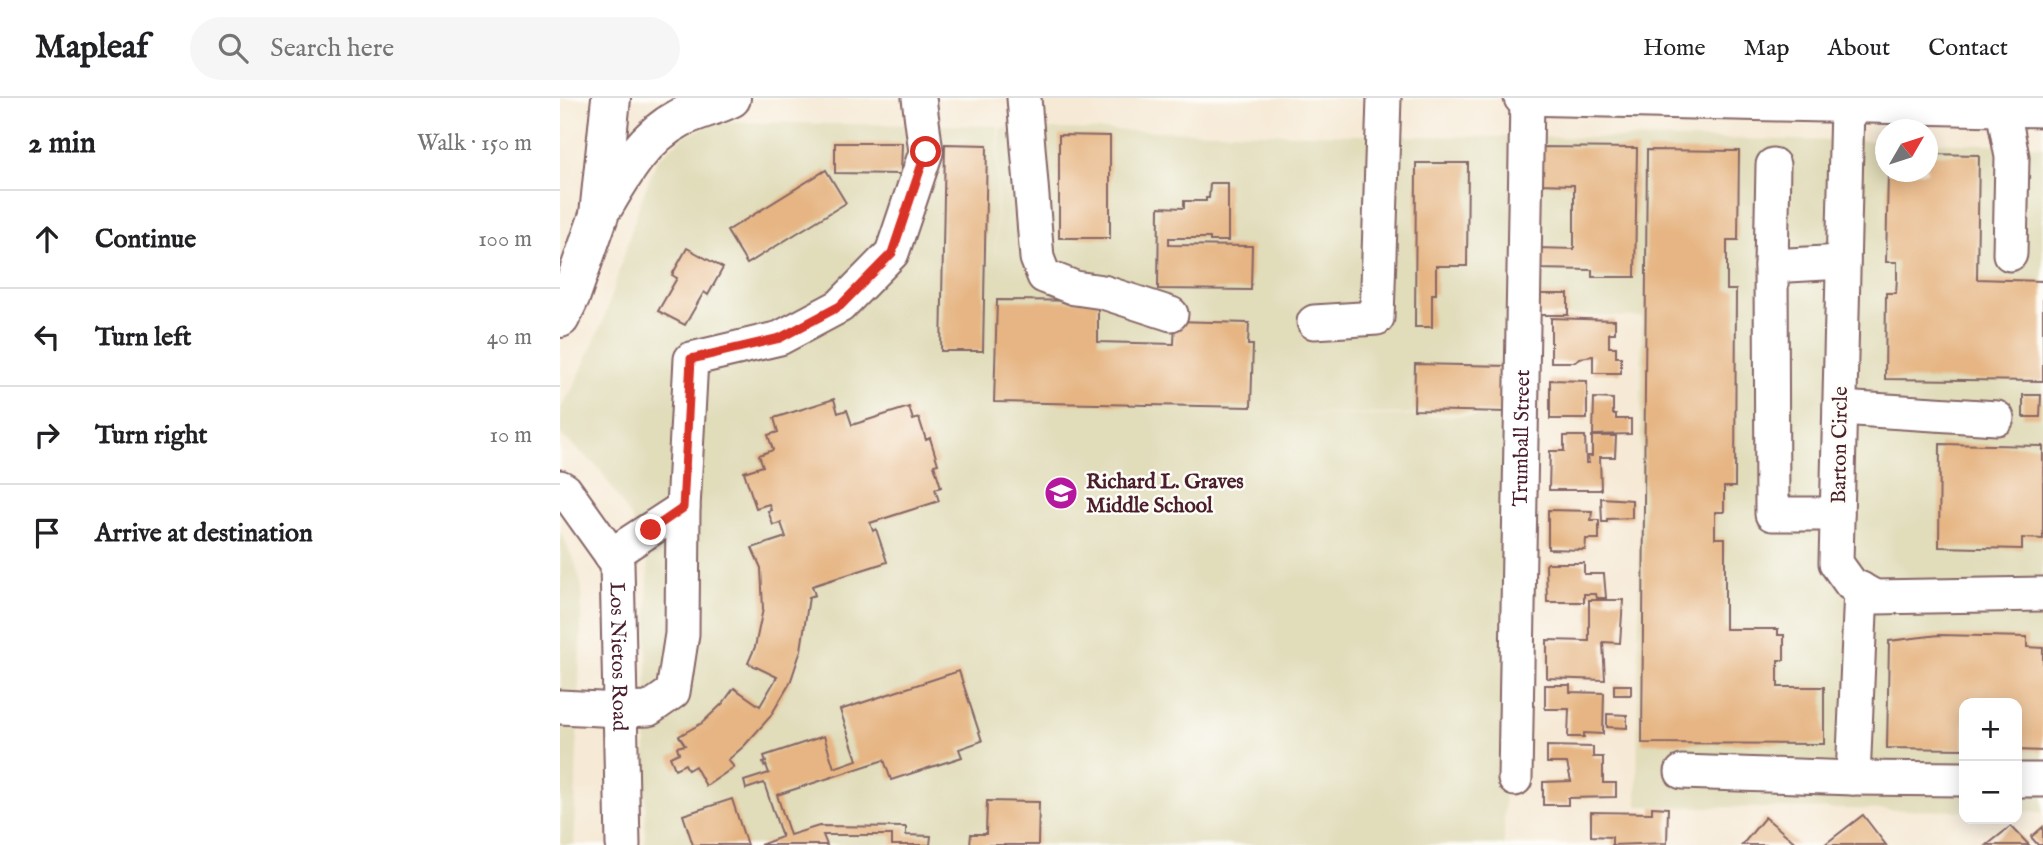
<!DOCTYPE html>
<meta charset="utf-8">
<style>
body{margin:0;font-family:"IM FELL English",serif;background:#f6f6f6;color:#202124}
.controls{position:absolute;right:21px;bottom:21px;display:grid;overflow:hidden;border-radius:14px;box-shadow:0 4px 18px #0003}
.controls button{width:63px;height:63px;display:grid;place-items:center;padding:0;border:0;border-bottom:2px solid #e0e0e0;background:#fff;color:#202124;font:35px sans-serif}
.compass{position:absolute;left:1315px;top:21px;width:63px;height:63px;border-radius:50%;background:#fff;box-shadow:0 4px 18px #0003;rotate:51deg}
.stop{position:absolute;width:21px;height:21px;margin:-16px;border:5px solid #d93025;border-radius:50%;background:#fff}
.stop.end{background:#d93025;border-color:#fff;box-shadow:0 2px 7px #0008}
.list{margin:0;padding:0;list-style:none}
h2{display:flex;justify-content:space-between;align-items:center;height:91px;margin:0;padding:0 28px;font-size:30px}
h2 small{font-size:23px;font-weight:400;color:#757577}
.list li{display:grid;grid-template-columns:46px 1fr auto;gap:21px;align-items:center;box-sizing:border-box;height:98px;padding:0 28px;border-top:2px solid #e0e0e0}
.list b{display:block;font-size:26px;white-space:nowrap}
.list em{font-size:23px;font-style:normal;color:#757577}
.icon{flex:none;width:38px;height:38px;fill:none;stroke:currentColor;stroke-width:2;stroke-linecap:round;stroke-linejoin:round}
.map{position:relative;flex:none;width:1483px;height:747px;overflow:hidden}
header{display:flex;align-items:center;gap:42px;box-sizing:border-box;height:98px;padding:0 35px;background:#fff;border-bottom:2px solid #e0e0e0}
header strong{font-size:33px}
nav{display:flex;gap:38px;margin-inline-start:auto;font-size:24px}
.search{width:490px;height:63px;background:#f6f6f6;display:flex;align-items:center;gap:18px;box-sizing:border-box;padding:0 24px;border-radius:38px;color:#757577;font-size:26px}
main{display:flex}
aside{flex:1;background:#fff}
.map>svg:first-child{display:block}
.built{fill:#e1dcba}
.building{fill:#e6b583}
.lines{fill:none;stroke-linecap:round;stroke-linejoin:round}
.minor-casing{stroke:#866666;stroke-width:37}
.major-casing{stroke:#866666;stroke-width:42}
.minor{stroke:#fff;stroke-width:33}
.major{stroke:#fff;stroke-width:38}
.route{stroke:#d93025;stroke-width:9}
.labels{text-anchor:middle;stroke-width:5;stroke-linejoin:round;paint-order:stroke}
.street-label{font-size:21px;fill:#4a1f2b;stroke:#fdfcf7}
.poi-label{font-size:21px;font-weight:bold;fill:#4a1f2b;stroke:#fdfcf7;text-anchor:start}
</style>
<header>
<strong>Mapleaf</strong>
<div class="search"><svg class="icon" aria-label="search" viewBox="0 0 24 24"><circle cx="10" cy="10" r="6"/><path d="M15 15l6 6"/></svg>Search here</div>
<nav><a>Home</a><a>Map</a><a>About</a><a>Contact</a></nav>
</header>
<main>
<aside>
<h2>2 min<small>Walk · 150 m</small></h2>
<ul class="list">
<li><svg class="icon" aria-label="ahead" viewBox="0 0 24 24"><path d="M12 20V5M6 11l6-6 6 6"/></svg><div><b>Continue</b></div><em>100 m</em></li>
<li><svg class="icon" aria-label="left" viewBox="0 0 24 24"><path d="M17 20v-9H6M10 6l-5 5 5 5"/></svg><div><b>Turn left</b></div><em>40 m</em></li>
<li><svg class="icon" aria-label="right" viewBox="0 0 24 24"><path d="M7 20v-9h11M14 6l5 5-5 5"/></svg><div><b>Turn right</b></div><em>10 m</em></li>
<li><svg class="icon" aria-label="arrive" viewBox="0 0 24 24"><path d="M6 21V4h12l-3 4 3 4H6"/></svg><div><b>Arrive at destination</b></div></li>
</ul>
</aside>
<div class="map">
<svg width="1483" height="747" viewBox="0 0 1483 747">
<rect width="100%" height="100%" fill="#fdfcf7"/>
<filter id="ink" filterUnits="userSpaceOnUse"><feTurbulence type="fractalNoise" baseFrequency=".0143" numOctaves="2"/><feDisplacementMap in="SourceGraphic" scale="14" xChannelSelector="R" yChannelSelector="G"/><feConvolveMatrix kernelMatrix="1 2 1 2 8 2 1 2 1" color-interpolation-filters="sRGB"/></filter>
<filter id="wash" filterUnits="userSpaceOnUse"><feTurbulence type="fractalNoise" baseFrequency=".00686" numOctaves="4" result="noise"/><feDisplacementMap in="SourceGraphic" scale="28" xChannelSelector="R" yChannelSelector="G"/><feGaussianBlur stdDeviation="1.57" result="paint"/><feColorMatrix in="noise" values="0 0 0 0 0 0 0 0 0 0 0 0 0 0 0 0 0 1.4 0 .05"/><feComposite in="paint" operator="in"/></filter>
<g filter="url(#wash)">
<rect width="100%" height="100%" fill="#f6e9d5"/>
<g class="built">
<path d="M158,24L438,28L435,177L440,30L855,38L1325,43V74H1367L1368,44L1483,48V714H1457V605H1404V713L1077,708L1082,219L951,217L949,315L686,317L947,318L944,747H85L88,469L71,420L39,370L0,336V312L14,288L43,224L81,102L97,62L125,37Z"/>
<path d="M0,433L15,464L22,488L14,747H0Z"/>
</g>
<g id="blocks">
<g class="building">
<path d="M499,37L550,38V140H499Z"/>
<path d="M275,45H342L341,76L275,75Z"/>
<path d="M385,46L427,47L423,253H381Z"/>
<path d="M979,49L1077,50L1075,179H1032V172L977,171V150L1014,151V87L978,86Z"/>
<path d="M1087,52L1179,53L1178,142H1167V192H1176L1175,389H1164V414H1155V440H1165V531H1218V537H1224V562H1218V589H1264V646L1082,645Z"/>
<path d="M1367,56L1419,57L1417,181L1483,183V283L1325,281L1326,195H1336L1337,180V164H1326L1328,74H1367Z"/>
<path d="M856,65H908L907,168H876V196H872V229H855Z"/>
<path d="M266,72L286,105L187,166L167,133Z"/>
<path d="M650,85H668V143H650V140H609V147L692,148L691,192L598,191L599,109L624,110V103H646V100H649Z"/>
<path d="M127,150L163,170L148,197L144,194L125,227L98,213L117,180L112,177Z"/>
<rect x="977" y="196" width="31" height="21"/>
<path d="M437,202L538,203V244L614,246L615,223L689,225L688,247H693L691,309L434,304Z"/>
<path d="M991,220L1055,222V235H1049V249H1056V259H1061V275H1033V258L1020,260L1015,264H991Z"/>
<path d="M855,266L949,268L948,314L854,312Z"/>
<path d="M990,282L1027,283V321H990Z"/>
<path d="M1463,297H1481L1480,319H1463Z"/>
<path d="M1034,300L1053,301V316H1056V321H1071V336L1033,337Z"/>
<path d="M274,301L278,315L287,312L292,327L349,309L353,322L359,320L366,342L370,340L378,366L374,367L381,389L375,391L379,403L310,425L313,433L316,431L327,464L252,488L255,497L249,499L241,552L230,585L210,619L184,648L168,662L174,669L146,688L135,668L128,672L125,666L115,671L110,659L119,655L117,649L125,647L119,638L142,625L163,605L174,590L200,608L217,579L188,565L195,549L203,511L201,470L192,450L226,439L221,425L213,427L208,413L211,412L209,406L196,410L184,374L203,368L199,357L213,352L208,337L218,334L214,320Z"/>
<path d="M1004,338H1025L1026,365H1029L1028,358H1032V338H1056L1055,359H1040L1041,392H989L990,353H1004Z"/>
<path d="M1380,346L1483,348V441L1462,440V451L1379,449Z"/>
<path d="M1041,400L1072,402V420L1047,421V424H1042Z"/>
<path d="M988,412L1032,413L1031,422H1039V441H1026L1025,452L988,451Z"/>
<path d="M988,465H1024V476H1044L1046,500H1037L1036,496H1024V504H987L986,467Z"/>
<path d="M1029,502H1063L1060,545L1043,544L1045,582L987,580V542L1029,543Z"/>
<path d="M1379,537L1467,539V549L1483,550V653L1457,652V605H1404V651L1327,650L1329,543Z"/>
<path d="M399,573L422,643L399,651L402,659L331,682L324,662L217,697L230,737L259,728L346,729V737L371,738L370,747H332V737H263L267,747H200L222,739L204,685L186,691L184,683L209,675L206,667L204,668L203,665L206,664L204,658L264,638L274,670L297,662L280,612Z"/>
<path d="M985,587H1010V594L1044,595L1043,636L1024,635V639H1008L1009,611H985Z"/>
<rect x="1054" y="587" width="17" height="10"/>
<path d="M1047,616L1067,617V630L1047,629Z"/>
<path d="M987,648L1033,649V659H1043V685H1056V699L1008,700V707H983V684L1011,683L1007,665H987Z"/>
<path d="M172,701L187,747H133L123,717Z"/>
<path d="M427,703L479,704L478,747H410L411,736H426Z"/>
<path d="M1092,709L1108,710L1107,745L1052,747V739L1031,738V714L1092,715Z"/>
<path d="M1303,717L1326,747H1264Z"/>
<path d="M1205,719L1238,747H1182Z"/>
<path d="M1451,728L1469,747H1427Z"/>
<path d="M1483,729V747H1478L1471,739Z"/>
</g>
</g>
</g>
<g filter="url(#ink)">
<use href="#blocks" fill-opacity="0" stroke="#866666" stroke-width="2"/>
<g class="lines">
<defs>
<g id="minor">
<path d="M464,0L477,160L484,178L515,190L543,194L611,216"/>
<path d="M961,0L1483,12"/>
<path d="M1444,0L1443,11L1452,59L1450,156"/>
<path d="M1287,8L1276,465L1291,486L1315,499L1483,496"/>
<path d="M1211,168L1213,67"/>
<path d="M754,224L817,220L824,0"/>
<path d="M1280,310L1437,320"/>
<path id="s1" d="M0,389L5,392L57,465L63,747"/>
<path d="M123,410L131,261L220,240L280,208L332,155L366,54L359,0"/>
<path d="M1277,416H1212L1211,168L1283,164"/>
<path d="M0,609L60,612L89,611L113,594L122,536L123,410L51,457"/>
<path d="M1122,674L1293,680L1301,491"/>
<path d="M1293,680L1404,681"/>
<path id="s2" d="M955,681L967,0"/>
<path d="M1457,682H1483"/>
</g>
<g id="major">
<path d="M45,106C65,72 84,39 120,20C136,12 155,8 171,0"/>
<path d="M0,220L11,197L39,117L51,0"/>
</g>
</defs>
<use href="#minor" class="minor-casing"/>
<use href="#major" class="major-casing"/>
<use href="#minor" class="minor"/>
<use href="#major" class="major"/>
</g>
</g>
<g class="lines" filter="url(#ink)">
<path class="route" d="M91,432L123,410L131,261L220,240L280,208L332,155L366,54"/>
</g>
<defs>
<symbol id="school-disc" viewBox="-11 -11 22 22"><circle r="9.5" fill="#b5179e" stroke="#fdfcf7"/><path d="M0-5L7-2L0 1L-7-2ZM-4 1L0 2.5L4 1V4Q0 6-4 4Z" fill="#fff"/></symbol>
</defs>
<g fill-rule="evenodd">
<use href="#school-disc" x="482" y="376" width="38" height="38"/>
</g>
<g class="labels">
<g class="street-label">
<text dy="7" stroke="none"><textPath href="#s2" startOffset="341">Trumball Street</textPath></text>
<text transform="translate(1279 347) rotate(-89)" y="7">Barton Circle</text>
<text dy="7" stroke="none"><textPath href="#s1" startOffset="189">Los Nietos Road</textPath></text>
</g>
<g class="poi-label">
<text x="526" y="390">Richard L. Graves<tspan x="526" dy="24">Middle School</tspan></text>
</g>
</g>
</svg>
<div class="controls">
<button>+</button>
<button>−</button>
</div>
<svg class="compass" viewBox="-18 -18 36 36"><path d="M0-13l5 13h-10z" fill="#e53935"/><path d="M0 13l5-13h-10z" fill="#757577"/></svg>
<div class="stop" style="left:366px;top:54px"></div>
<div class="stop end" style="left:91px;top:432px"></div>
</div>
</main>
